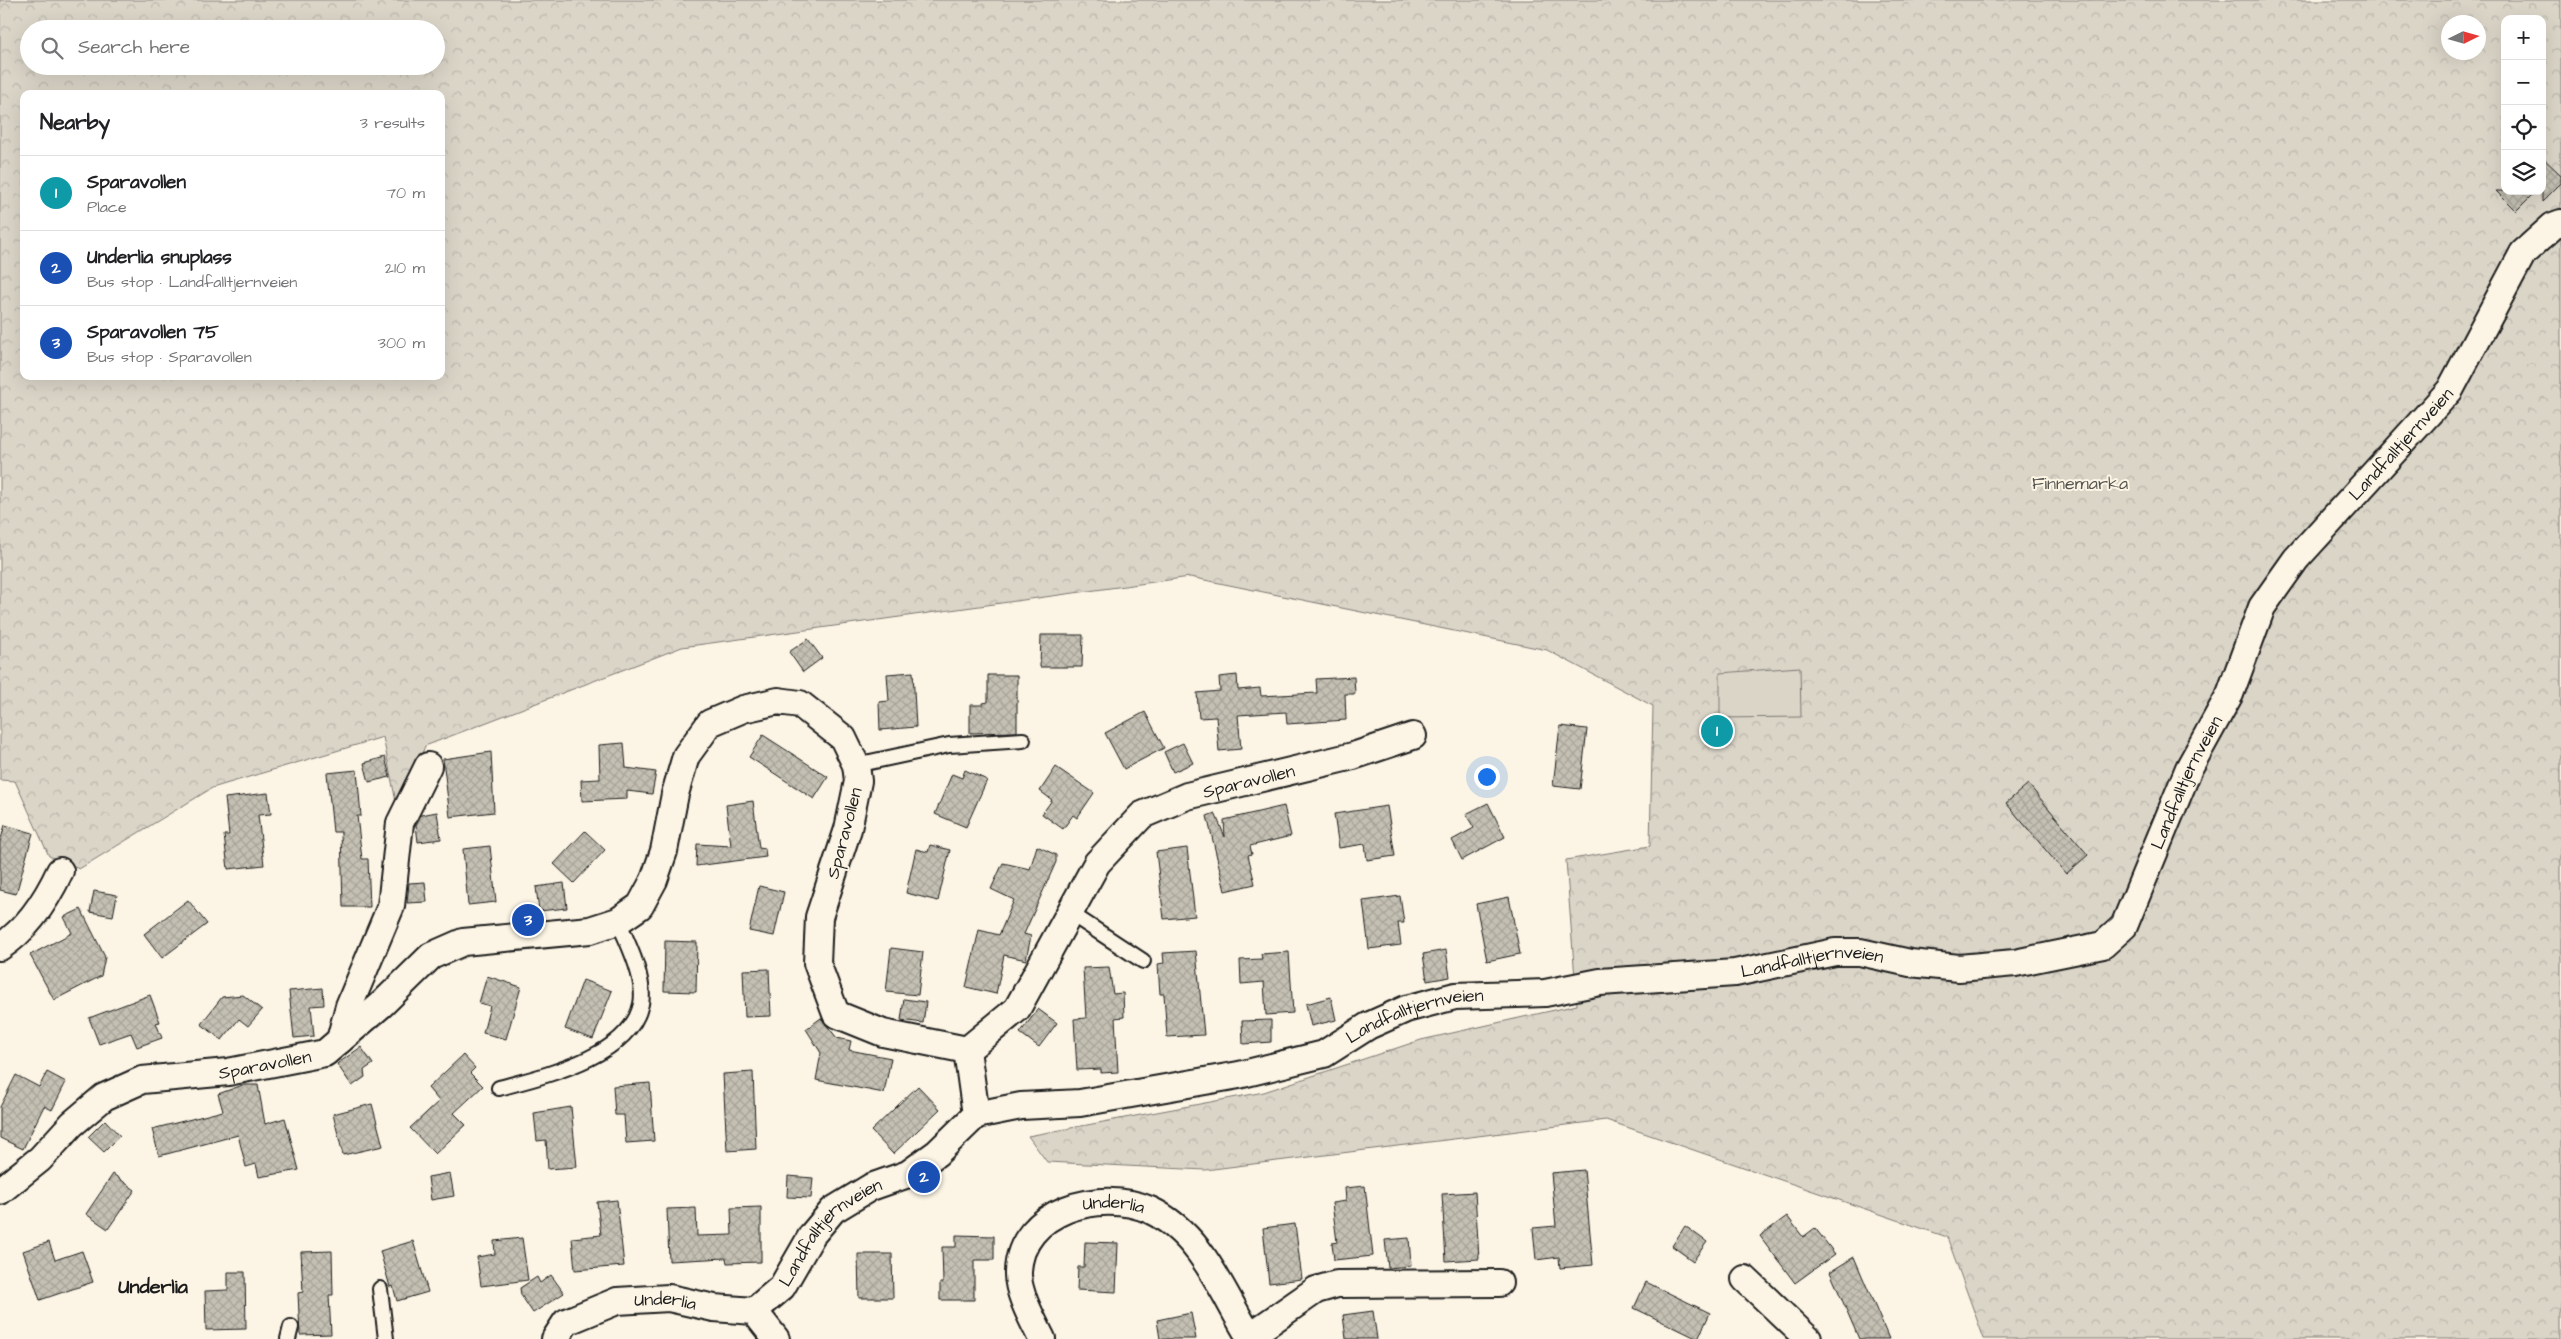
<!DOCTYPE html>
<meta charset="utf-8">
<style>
body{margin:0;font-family:"Architects Daughter",sans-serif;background:#f2f2f2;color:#202124}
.controls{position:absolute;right:15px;top:15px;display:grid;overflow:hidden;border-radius:10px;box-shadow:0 5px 20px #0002}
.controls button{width:45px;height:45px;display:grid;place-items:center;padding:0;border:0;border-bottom:1px solid #e0e0e0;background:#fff;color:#202124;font:25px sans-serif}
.compass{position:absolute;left:2441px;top:15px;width:45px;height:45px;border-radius:50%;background:#fff;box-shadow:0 5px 20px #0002;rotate:85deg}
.you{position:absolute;left:1486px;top:776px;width:18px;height:18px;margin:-12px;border:4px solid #fff;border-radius:50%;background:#1a73e8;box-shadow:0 0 0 8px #1a73e833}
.badge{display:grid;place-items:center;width:32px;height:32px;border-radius:50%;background:#ea580c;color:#fff;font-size:16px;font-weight:700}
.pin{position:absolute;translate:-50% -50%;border:2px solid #fff;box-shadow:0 1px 5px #0006}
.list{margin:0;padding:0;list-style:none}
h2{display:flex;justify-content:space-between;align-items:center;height:65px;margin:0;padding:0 20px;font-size:21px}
h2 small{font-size:16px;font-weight:400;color:#757577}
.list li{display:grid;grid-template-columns:32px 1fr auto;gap:15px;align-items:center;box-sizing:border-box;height:75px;padding:0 20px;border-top:1px solid #e0e0e0}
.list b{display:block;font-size:19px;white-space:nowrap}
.list p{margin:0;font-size:16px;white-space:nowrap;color:#757577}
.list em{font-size:16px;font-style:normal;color:#757577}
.icon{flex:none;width:28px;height:28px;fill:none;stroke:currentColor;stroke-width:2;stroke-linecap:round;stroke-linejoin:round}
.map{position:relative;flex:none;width:2561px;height:1339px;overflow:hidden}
.search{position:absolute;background:#fff;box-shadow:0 5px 20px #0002;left:20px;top:20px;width:425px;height:55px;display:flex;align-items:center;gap:12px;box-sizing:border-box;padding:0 18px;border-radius:28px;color:#757577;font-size:19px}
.panel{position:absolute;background:#fff;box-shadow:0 5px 20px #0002;left:20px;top:90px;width:425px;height:290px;border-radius:10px}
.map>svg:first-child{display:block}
.forest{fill:url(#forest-crowns);stroke:#7c7872;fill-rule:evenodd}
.pitch{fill:#dbd5c8;stroke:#7c7872}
.building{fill:url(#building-cross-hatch);stroke:#1c1c1c}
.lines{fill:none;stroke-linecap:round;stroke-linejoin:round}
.lane-casing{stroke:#1c1c1c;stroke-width:18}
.street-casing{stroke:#1c1c1c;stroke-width:30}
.lane{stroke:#fcf5e5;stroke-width:14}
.street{stroke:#fcf5e5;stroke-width:26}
.labels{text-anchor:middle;stroke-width:4;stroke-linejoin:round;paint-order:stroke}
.street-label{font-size:18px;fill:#1c1c1c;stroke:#fcf5e5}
.park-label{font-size:18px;fill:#555450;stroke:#fcf5e5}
.quarter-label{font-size:20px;font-weight:bold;fill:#1c1c1c;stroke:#fcf5e5}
</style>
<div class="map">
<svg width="2561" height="1339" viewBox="0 0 2561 1339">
<defs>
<pattern id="forest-crowns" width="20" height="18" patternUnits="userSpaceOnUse" patternTransform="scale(1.25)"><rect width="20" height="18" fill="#dbd5c8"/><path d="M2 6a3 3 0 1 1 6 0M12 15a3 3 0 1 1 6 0" fill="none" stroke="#bbb6ab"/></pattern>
<pattern id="building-cross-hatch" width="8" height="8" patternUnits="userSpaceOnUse" patternTransform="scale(1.25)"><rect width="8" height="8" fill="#c4c0b3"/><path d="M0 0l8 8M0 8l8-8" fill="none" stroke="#a8a499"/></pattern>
</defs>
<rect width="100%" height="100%" fill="#fcf5e5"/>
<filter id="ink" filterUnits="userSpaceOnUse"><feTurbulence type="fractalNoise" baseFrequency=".02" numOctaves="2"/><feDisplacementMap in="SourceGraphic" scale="10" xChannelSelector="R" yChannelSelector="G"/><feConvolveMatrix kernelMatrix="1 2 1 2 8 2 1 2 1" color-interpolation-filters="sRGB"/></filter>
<g filter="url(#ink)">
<path class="forest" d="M0,0H2561V1339H1984L1947,1237L1606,1120L1205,1170L1047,1162L1028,1136L1264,1092L1421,1040L1577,1005L1566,860L1650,846L1653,706L1547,650L1190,577L682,647L425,746L398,812L383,737L212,788L79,869L49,856L15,781L0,780ZM2505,19H2542V191H2505ZM2448,22H2478V52H2448ZM29,29H436V66H29ZM24,94H441V376H24Z"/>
<path class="pitch" d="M1800,667L1801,717L1720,718V673Z"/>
<g class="building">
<path d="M2542,157L2561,175V183L2542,202Z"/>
<path d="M2496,191H2536L2516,211Z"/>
<path d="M1041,635H1083L1082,667H1040Z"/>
<path d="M808,639L822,658L803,672L789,652Z"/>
<path d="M913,672L916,727L880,730L879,702L889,701L887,674Z"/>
<path d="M988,675H1017V732L970,733V705H983V703L988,702Z"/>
<path d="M1237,675L1238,690L1260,688L1261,696L1317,693L1316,679L1354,677L1355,694H1345L1346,720L1287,724L1286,712L1238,715L1241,749L1219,751L1216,717L1199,718L1197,693L1220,691L1219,677Z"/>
<path d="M1145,712L1164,748L1124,769L1105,733Z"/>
<path d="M1560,726L1587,729L1580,789L1553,786Z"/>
<path d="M763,735L828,777L814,799L749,757Z"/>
<path d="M624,743L626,768L656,772L652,794L627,791V799L582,801L581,780L600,779L599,745Z"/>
<path d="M1183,743L1193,763L1173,772L1164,752Z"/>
<path d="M491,752L494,812L450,817L443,759Z"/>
<path d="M385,757L390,777L369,782L364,763Z"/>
<path d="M1056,767L1094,793L1077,818L1073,815L1063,829L1042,814L1052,800L1040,791Z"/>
<path d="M357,770L361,816H357L362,859H368L370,907H343L341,832H333L327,773Z"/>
<path d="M965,770L987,780L966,827L935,814L952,774L962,778Z"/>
<path d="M2028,784L2088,855L2066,874L2006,803Z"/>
<path d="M268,793L271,814L258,815L264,865L228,869L224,835H229L225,798Z"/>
<path d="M753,801L759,848L765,849L766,857L696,866L697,844L731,846L726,805Z"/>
<path d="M1488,803L1505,837L1462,860L1452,840L1474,828L1466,814Z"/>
<path d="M1284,806L1291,836L1250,846L1252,854L1248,855L1255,884L1225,891L1207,816L1215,813L1225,837L1224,820Z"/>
<path d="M1387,806L1395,856L1367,860L1365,844L1339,848L1334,814Z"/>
<path d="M437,812L441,839L418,842L416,825L421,815Z"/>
<path d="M5,825L33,833L16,894L0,890V842Z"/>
<path d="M585,831L605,850L574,883L554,864Z"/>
<path d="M930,845L950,850L938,901L906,893L916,849L928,852Z"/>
<path d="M490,846L496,902L468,905L463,849Z"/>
<path d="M1037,846L1056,855V862L1024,934L1031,936L1026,960L1004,955L996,994L966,987L979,930L999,935L1014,900L991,889L1003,863L1030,869Z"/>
<path d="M1187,848L1195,916L1164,919L1156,852Z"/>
<path d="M425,882L427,902L407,903L409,883Z"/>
<path d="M564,883L567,908L539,911L536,887Z"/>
<path d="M759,886L784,892L774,936L749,931Z"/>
<path d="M94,891L117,895L113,916L90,912Z"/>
<path d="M1400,896L1404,923H1398L1401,945L1369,949L1363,901Z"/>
<path d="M1509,897L1520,954L1487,961L1476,904Z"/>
<path d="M188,900L207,924L162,958L144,934Z"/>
<path d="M81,909L105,957L101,976L54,1000L30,955L72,933L64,917Z"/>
<path d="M665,941L697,942L696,992L664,991Z"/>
<path d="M891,948L923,952L918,995L886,992Z"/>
<path d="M1446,950L1450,977L1427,981L1423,954Z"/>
<path d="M1196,951L1204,1035L1167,1037L1164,994H1160L1158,964L1164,963L1163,953Z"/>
<path d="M1289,952L1293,1013L1266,1015L1264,982L1241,984L1240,960L1262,959L1261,954Z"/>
<path d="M1109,967L1113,994L1123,993L1124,1017L1115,1018L1118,1072L1101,1073V1069L1077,1070L1074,1019L1086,1018L1083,968Z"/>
<path d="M769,969L771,1016L745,1017L743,970Z"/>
<path d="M487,976L521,987L506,1039L483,1033L490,1006L479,1003Z"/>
<path d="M583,980L612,991L593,1039L565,1029Z"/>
<path d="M323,988L324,1005L311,1006L314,1036L294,1038L289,991Z"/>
<path d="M150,995L160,1022L156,1023L162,1038L137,1047L131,1033L99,1044L89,1018Z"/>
<path d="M243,995L262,1010L248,1026L239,1019L222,1040L201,1024L222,997Z"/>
<path d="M1331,997L1336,1020L1311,1026L1306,1004Z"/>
<path d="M904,999L926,1002L923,1023L901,1020Z"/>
<path d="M1038,1009L1057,1023L1039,1047L1020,1033Z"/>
<path d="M821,1018L837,1038L851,1041L849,1050L891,1058L884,1093L816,1080L821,1053L806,1029Z"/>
<path d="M1271,1020V1042L1243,1044L1242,1021Z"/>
<path d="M361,1047L373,1064L364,1070L365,1077L352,1086L337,1064Z"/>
<path d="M463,1055L475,1068L470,1073L483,1086L454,1113L466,1125L435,1154L410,1128L439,1101L428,1088Z"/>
<path d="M47,1072L66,1082L52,1110L44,1106L23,1149L0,1138V1107L16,1075L39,1087Z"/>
<path d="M753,1072L756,1149L727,1151L723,1074Z"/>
<path d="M650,1083L654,1141L626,1143L624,1115H615L613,1086Z"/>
<path d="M243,1085H258L265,1124L285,1118L299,1170L259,1177L256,1164L246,1167L238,1135L159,1156L152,1129L223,1111L218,1094Z"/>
<path d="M918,1086L940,1109L893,1154L871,1131Z"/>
<path d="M372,1104L383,1146L343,1155L333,1114Z"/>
<path d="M571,1107L577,1167L548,1169L546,1140L537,1141L534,1113Z"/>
<path d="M105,1120L120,1136L104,1152L88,1137Z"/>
<path d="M1584,1170L1593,1265L1560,1268L1559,1257L1536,1260L1533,1228L1556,1226L1551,1173Z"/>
<path d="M450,1173L454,1196L431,1200L428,1177Z"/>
<path d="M113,1174L135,1190L108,1229L86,1214Z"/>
<path d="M788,1176L813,1178L811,1198L787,1197Z"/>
<path d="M1365,1186L1373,1256L1334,1260L1332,1243L1337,1242L1332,1203L1346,1201L1345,1188Z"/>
<path d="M1475,1192L1479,1259L1446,1261L1442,1194Z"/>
<path d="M617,1200L624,1266L575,1270L572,1238L601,1235L597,1202Z"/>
<path d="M761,1207V1262L727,1263L726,1258L669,1261L667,1209L696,1208L697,1236L732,1235L731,1208Z"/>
<path d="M1787,1216L1803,1237L1815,1228L1835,1254L1795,1283L1760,1236Z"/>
<path d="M1295,1224L1302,1279L1269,1283L1263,1228Z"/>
<path d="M1685,1226L1707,1242L1693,1261L1672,1246Z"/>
<path d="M956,1235L994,1236V1260H974V1300H940V1283H943L942,1247H956Z"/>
<path d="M522,1238L528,1280L481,1286L477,1257L495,1254L494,1241Z"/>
<path d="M1409,1238L1411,1266L1388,1268L1385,1240Z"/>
<path d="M413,1241L428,1292L397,1301L393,1286L390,1287L380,1251Z"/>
<path d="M49,1242L55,1260L82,1251L93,1282L40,1300L23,1251Z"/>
<path d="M1085,1242L1118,1243L1116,1292L1077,1290L1078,1267H1084Z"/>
<path d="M332,1251L333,1295H329L331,1334L300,1335L298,1293L303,1292L301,1252Z"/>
<path d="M858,1254H892L893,1298H859Z"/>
<path d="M1854,1257L1889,1339H1859L1830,1272Z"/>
<path d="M228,1272H245L246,1329L206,1330L205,1291L228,1290Z"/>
<path d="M551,1275L564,1293L533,1313L521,1295L520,1288L537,1277L540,1283Z"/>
<path d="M1646,1282L1710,1313L1698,1339L1634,1308Z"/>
<path d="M1373,1311L1377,1339H1346L1343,1315Z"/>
<path d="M1191,1313L1196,1339H1160L1157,1320Z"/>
</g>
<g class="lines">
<defs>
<g id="lane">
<path d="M856,765L949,745L1023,740"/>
<path d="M1070,913L1143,961"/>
<path d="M499,1088C543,1076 630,1057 641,1004C646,980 628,943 618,921"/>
<path d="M380,1289L386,1339"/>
<path d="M288,1339L291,1327"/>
</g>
<g id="street">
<path d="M0,947C28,929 46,901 60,871"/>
<path d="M340,1040L349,1006L391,906L400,823L428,766"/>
<path d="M967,1050L976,1115"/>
<path id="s1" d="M0,1191L40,1159L72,1124L104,1097L142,1080L228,1072L325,1053L381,1005L431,956L463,942L590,930L618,921L640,906L654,880L664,851L675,794L686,756L710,723L743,709L778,701L800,704L843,738L856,765L858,781L848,829L819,917L817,963L836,1014L883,1033L967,1050L1017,1009L1097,863L1142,815L1187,796L1353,756L1413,736"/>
<path d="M1745,1279L1808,1339"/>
<path id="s2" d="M754,1311L782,1287L812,1235L833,1210L871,1187L908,1174L937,1153L976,1115L1021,1106L1080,1103L1239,1075L1324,1054L1368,1026L1406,1009L1455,996L1545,993L1600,982L1735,973L1835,952H1860L1910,963L1959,968L2015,963L2103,945L2124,926L2189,768L2230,694L2262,607L2296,559L2450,390L2523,253L2553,226L2561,223"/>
<path d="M1250,1336L1316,1290L1337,1284L1499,1283"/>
<path id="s3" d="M555,1339L566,1322L617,1301L669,1298L714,1308L754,1311L776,1339"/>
<path id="s4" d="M1042,1339C1033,1321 1017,1292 1018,1272C1020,1210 1101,1188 1150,1210C1203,1235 1222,1293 1251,1339"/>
</g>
</defs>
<use href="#lane" class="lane-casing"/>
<use href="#street" class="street-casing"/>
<use href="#lane" class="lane"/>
<use href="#street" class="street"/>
</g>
</g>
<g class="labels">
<g class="street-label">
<text dy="6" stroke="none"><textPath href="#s2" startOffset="2048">Landfalltjernveien</textPath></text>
<text dy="6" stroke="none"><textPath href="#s1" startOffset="1911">Sparavollen</textPath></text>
<text dy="6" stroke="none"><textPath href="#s2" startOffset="1642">Landfalltjernveien</textPath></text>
<text transform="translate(844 833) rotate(-75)" y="6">Sparavollen</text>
<text dy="6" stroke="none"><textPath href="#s2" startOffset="1162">Landfalltjernveien</textPath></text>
<text dy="6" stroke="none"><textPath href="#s2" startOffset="758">Landfalltjernveien</textPath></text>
<text dy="6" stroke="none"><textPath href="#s1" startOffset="306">Sparavollen</textPath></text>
<text dy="6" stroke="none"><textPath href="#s4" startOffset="204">Underlia</textPath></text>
<text dy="6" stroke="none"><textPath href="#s2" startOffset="112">Landfalltjernveien</textPath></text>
<text dy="6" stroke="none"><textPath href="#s3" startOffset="124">Underlia</textPath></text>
</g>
<g class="park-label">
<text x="2080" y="489">Finnemarka</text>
</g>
<g class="quarter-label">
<text x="153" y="1293">Underlia</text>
</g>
</g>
</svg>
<div class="controls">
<button>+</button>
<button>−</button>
<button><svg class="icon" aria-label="locate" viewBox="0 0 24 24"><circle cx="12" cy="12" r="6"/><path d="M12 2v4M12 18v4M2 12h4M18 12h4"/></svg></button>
<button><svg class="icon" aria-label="layers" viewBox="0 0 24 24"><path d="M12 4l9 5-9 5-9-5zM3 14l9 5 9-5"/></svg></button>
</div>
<svg class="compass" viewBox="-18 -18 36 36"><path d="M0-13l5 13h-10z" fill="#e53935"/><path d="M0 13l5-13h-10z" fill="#757577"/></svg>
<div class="you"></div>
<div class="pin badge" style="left:1717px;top:731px;background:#0f9aa8">1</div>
<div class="pin badge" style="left:924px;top:1177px;background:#1a4fb4">2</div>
<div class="pin badge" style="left:528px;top:920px;background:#1a4fb4">3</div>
<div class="search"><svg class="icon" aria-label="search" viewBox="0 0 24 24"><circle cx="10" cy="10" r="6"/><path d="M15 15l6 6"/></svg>Search here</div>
<section class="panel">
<h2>Nearby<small>3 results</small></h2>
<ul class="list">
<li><span class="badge" style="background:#0f9aa8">1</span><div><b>Sparavollen</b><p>Place</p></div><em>70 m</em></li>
<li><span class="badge" style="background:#1a4fb4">2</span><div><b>Underlia snuplass</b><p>Bus stop · Landfalltjernveien</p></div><em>210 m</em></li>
<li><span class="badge" style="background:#1a4fb4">3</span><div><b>Sparavollen 75</b><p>Bus stop · Sparavollen</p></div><em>300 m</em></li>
</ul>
</section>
</div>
